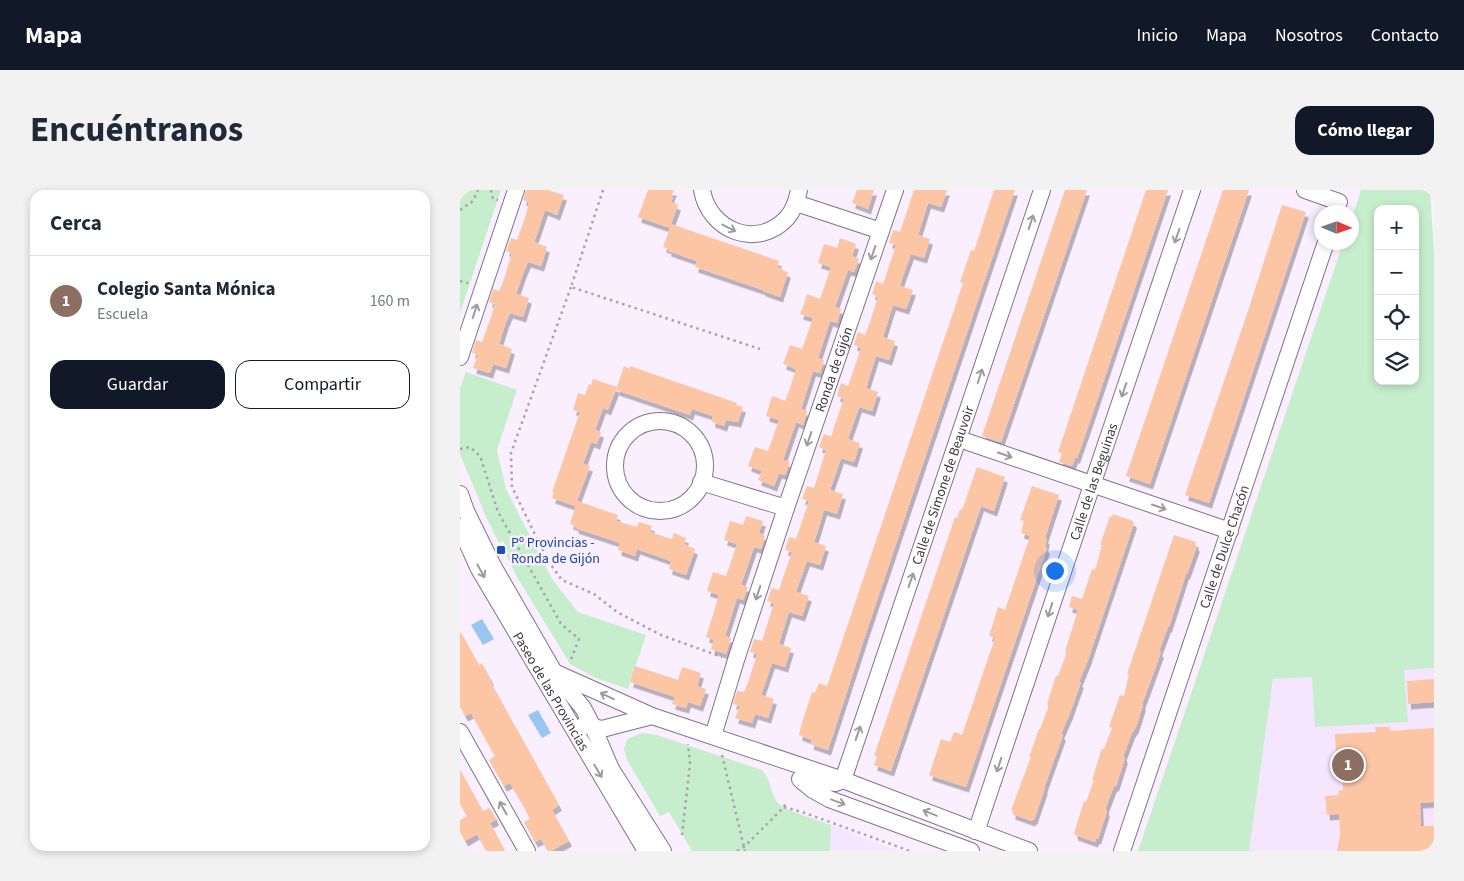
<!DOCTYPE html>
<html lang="es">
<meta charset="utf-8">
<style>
body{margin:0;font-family:"Source Sans 3",sans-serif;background:#f2f2f3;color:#1f2937}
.controls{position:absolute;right:15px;top:15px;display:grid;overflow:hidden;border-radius:10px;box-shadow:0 2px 8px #0003}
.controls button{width:45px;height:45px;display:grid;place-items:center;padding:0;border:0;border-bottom:1px solid #e0e1e3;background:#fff;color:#1f2937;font:25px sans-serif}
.compass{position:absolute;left:854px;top:15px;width:45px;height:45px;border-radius:50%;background:#fff;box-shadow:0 2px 8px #0003;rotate:92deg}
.you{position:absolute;left:594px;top:380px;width:18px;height:18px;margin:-12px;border:4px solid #fff;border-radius:50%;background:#1a73e8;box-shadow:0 0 0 8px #1a73e833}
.badge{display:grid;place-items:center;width:32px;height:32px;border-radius:50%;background:#111827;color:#fff;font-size:16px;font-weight:700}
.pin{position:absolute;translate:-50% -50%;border:2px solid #fff;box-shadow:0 1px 5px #0006}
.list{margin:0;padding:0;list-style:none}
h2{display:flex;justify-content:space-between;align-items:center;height:65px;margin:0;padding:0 20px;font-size:21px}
h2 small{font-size:16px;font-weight:400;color:#747a83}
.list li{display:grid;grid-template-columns:32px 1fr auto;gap:15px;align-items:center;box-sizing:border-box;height:90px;padding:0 20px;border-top:1px solid #e0e1e3}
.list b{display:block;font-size:19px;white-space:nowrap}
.list p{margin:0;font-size:16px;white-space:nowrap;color:#747a83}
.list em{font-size:16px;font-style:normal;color:#747a83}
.actions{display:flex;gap:10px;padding:15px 20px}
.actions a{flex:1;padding:11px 0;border:1px solid #111827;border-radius:15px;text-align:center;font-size:18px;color:#111827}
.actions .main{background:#111827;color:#fff}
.icon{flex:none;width:28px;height:28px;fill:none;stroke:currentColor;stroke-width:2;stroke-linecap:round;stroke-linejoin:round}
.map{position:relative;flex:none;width:974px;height:661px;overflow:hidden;border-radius:15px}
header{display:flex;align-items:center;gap:30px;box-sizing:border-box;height:70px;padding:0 25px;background:#111827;color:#fff}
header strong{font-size:24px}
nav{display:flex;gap:28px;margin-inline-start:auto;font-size:18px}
.intro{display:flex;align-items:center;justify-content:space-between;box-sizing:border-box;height:120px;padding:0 30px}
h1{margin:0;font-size:35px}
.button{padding:12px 22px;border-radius:15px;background:#111827;color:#fff;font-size:18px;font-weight:700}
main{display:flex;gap:30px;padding:0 30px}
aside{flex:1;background:#fff;border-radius:15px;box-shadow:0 2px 8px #0003}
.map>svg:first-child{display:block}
.built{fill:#f5e5ff}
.green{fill:#c6eecd;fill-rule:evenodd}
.water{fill:#99c6f0}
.building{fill:#fcc6a5;filter:url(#shadow)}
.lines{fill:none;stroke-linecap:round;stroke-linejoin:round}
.minor-casing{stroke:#82738a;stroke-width:18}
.path{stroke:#aaa1af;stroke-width:2.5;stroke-dasharray:2.5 4;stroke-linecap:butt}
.minor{stroke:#fff;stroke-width:16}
.oneway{stroke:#9e9ba0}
.transit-dot{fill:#1a4fb4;stroke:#f9efff;stroke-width:2}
.labels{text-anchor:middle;stroke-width:5;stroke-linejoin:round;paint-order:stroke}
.street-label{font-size:14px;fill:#3d3741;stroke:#f9efff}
.transit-label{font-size:14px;fill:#164399;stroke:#f9efff;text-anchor:start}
</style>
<header>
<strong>Mapa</strong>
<nav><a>Inicio</a><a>Mapa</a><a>Nosotros</a><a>Contacto</a></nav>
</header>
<div class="intro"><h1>Encuéntranos</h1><a class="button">Cómo llegar</a></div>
<main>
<aside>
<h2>Cerca<small></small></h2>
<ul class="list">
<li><span class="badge" style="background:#8d6e63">1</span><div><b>Colegio Santa Mónica</b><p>Escuela</p></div><em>160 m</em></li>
</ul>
<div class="actions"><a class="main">Guardar</a><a>Compartir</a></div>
</aside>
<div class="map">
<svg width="974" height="661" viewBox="0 0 974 661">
<defs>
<filter id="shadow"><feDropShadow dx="3" dy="5.5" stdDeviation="0" flood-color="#0004"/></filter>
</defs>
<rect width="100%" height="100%" fill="#f9efff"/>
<g class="built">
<path d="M974,478V661H789L813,489Z"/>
<path d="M371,635L438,661H370Z"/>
</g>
<g class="green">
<path d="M0,0H41L0,123Z"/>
<path d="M901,0H970L974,63V478L944,480L948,532L855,537L852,487L813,489L789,661H678L883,53L892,52V28ZM918,19H955V191H918Z"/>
<path d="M6,182L57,200L37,260L46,299L92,389L118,422L186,445L168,499L136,488L110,474L57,387L46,365L49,363L43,351L39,353L27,329L0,264V198Z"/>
<path d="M182,543L197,545L302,580C311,589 310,602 317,612C325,621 358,630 371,635L370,661H232L209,622L200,626L167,570L164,559L167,549Z"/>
</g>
<g class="water">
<path d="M22,429L34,449L23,455L11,435Z"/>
<path d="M78,520L91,543L82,548L68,525Z"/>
</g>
<g class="building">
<path d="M66,0H88L104,5L97,25L85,20L78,41L74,52L87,57L81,76L68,72L64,81L56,104L69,108L63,127L50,123L46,132L39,154L52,159L46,178L33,174L30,183L13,178L18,165L12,163L16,150L22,152L31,127L35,114L29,112L33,99L39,101L44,89L52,63L46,61L51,48L57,50L66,25L69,12L63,10Z"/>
<path d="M188,0H214L211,7L213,8L211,12L218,15L211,34L319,71L317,77L322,79V80L328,82L320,107L303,101V100L235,77L237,71L208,61L209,59L203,57L210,38L178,27Z"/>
<path d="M397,0H414L408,19L392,13Z"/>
<path d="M454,0H487L481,17L468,13L458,45L470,49L464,68L451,64L443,86L440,96L453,100L446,119L433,115L430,124L423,147L435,151L429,170L416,166L406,198L418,202L412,221L399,217L388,249L400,253L394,272L381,268L378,277L370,300L383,304L377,324L364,320L358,340L354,352L366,356L360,375L347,371L340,390L336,402L349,406L342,426L329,422L326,431L319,454L331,458L325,477L312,473L301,505L314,509L308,528L295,524L292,533L275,528L280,516L273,514L277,501L284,502L289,490L297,464L290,462L294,449L302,451L314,413L307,411L312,398L319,400L323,388L332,362L325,360L329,347L336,349L349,311L342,309L347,296L354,298L366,260L359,257L364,244L371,247L375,234L384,209L377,206L381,193L388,196L401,158L394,155L398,142L405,145L410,132L418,107L412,104L414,98L416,91L423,94L436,55L429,53L431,47L433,40L440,42Z"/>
<path d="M534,0H555L405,446L368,560L350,554L352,550L339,545L341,536L352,502L355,503L359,493L367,496L503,93L500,92L511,60L514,61Z"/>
<path d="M605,0H627L541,252L522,246Z"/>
<path d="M686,0H708L629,234L617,268H615L612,276L599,272L602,263L598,262Z"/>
<path d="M763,0H789L690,294L666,286Z"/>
<path d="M822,15L846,22L749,313L725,305L788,121Z"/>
<path d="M380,48L396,54L392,66L399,69L394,82L388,80L375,117L381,119L377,133L370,131L358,168L364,170L360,183L353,181L341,219L347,221L343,235L336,232L323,270L330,272L325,285L319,283L314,296L298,290L302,281L288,276L295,257L308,261L319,230L306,226L312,206L325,211L329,201L336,179L323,174L330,155L342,159L353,128L340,124L344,114L347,104L360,109L371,77L358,73L364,54L377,58Z"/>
<path d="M164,176L169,179L170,176L277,213L276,215L283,217L278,232L266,230L264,236L252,232L253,226L232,219L230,225L156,200Z"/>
<path d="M133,189L157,197L148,220L143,218L135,240L141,242L137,254L131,252L123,274L130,276L115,316L92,308L94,302H92L120,222L113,220L118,203L125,205L129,194L131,195Z"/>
<path d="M517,277L545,287L534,321L521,316L431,581L414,575L417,566H414L495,327L497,328L500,319L502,320Z"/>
<path d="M572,296L599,305L585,348L587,349L585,357L587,358L506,597L469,585L481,549L490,552L494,542L502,545L535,448L529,446L538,417L545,420L570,346L561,343L564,331L560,330Z"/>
<path d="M117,311L158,325L156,331L177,337L179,332L192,336L190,342L212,349L214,343L226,348L224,354L235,359L226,385L209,379L211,371L177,359L175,366L158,360L160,353L115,338L116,336L110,334Z"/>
<path d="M653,324L673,331V332L674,333L628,470L619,492H621L610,523L601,544L603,545L584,598H585L574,630L573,629L572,631L552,624L553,621L551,620L571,567H569L579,539H580L588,518V515L587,514L596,486H598L606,465V462L605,461L618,420L609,417L612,406L622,409L632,379L634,380L636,377L642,355H640L650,326L652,327Z"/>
<path d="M286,326L303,331L299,343L305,346L301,359L294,357L281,395L288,397L283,410L277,408L265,446L271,448L266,464L251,459L254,450L246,447L259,405L247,401L253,382L266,386L277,354L264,350L270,331L283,335Z"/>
<path d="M714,345L736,352L735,355L737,356L727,384H726L709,437H708L699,461L701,462L691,490L682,514L683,515L676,537L672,543L664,564V567L665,568L656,596H654L646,617V620L647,621L638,649H636L635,652L615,645V643H614L624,611L626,612L634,590H632L642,558L644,559L652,538L649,537L660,505L664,506L669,484H667Z"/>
<path d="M0,441L19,475L22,473L31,490L30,491L99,615L92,620L109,651L91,661H88L81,649L75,652L64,632L70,629L63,615L50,593L44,596L29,570L35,566L11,523L5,526L0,517Z"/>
<path d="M175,476L218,490L222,477L241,483L237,496L246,499L240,516L228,512L226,518L212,514L215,507L170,492Z"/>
<path d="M974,489V512L948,514L947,491Z"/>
<path d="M915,537H930V541L974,538V612L960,613L961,636H974V661H877L880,645L879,624L867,625L865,606L879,605L878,601L883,600L881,561L876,562L875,544L916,542Z"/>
<path d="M0,580L23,621L29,618L33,623L36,630L30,633L45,661H26L17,644L5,651L0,642V630L7,626L0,614Z"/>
</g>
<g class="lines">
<defs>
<g id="minor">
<path d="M242,0C249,41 297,60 327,28C334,20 337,10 339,0"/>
<path d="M845,0L879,12"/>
<path d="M336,13L421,41"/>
<path d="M0,167L56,0"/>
<circle cx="200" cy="276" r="45"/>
<path d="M499,249L770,341"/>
<path d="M241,292L326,318"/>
<path d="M0,304L6,321L33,376L94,482L123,518L133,537L151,579L203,661"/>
<path id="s1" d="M0,337L19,379L186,661"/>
<path d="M94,482L192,526L383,590L569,661"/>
<path d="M124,535L142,539L192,526"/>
<path d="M0,542L67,661"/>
<path id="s2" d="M253,546L276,470L326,318L435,0"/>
<path id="s3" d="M340,589L376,593L383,590L582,0"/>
<path d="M341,590L353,600L369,609L511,661"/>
<path id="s4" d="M515,641L519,633L626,313L732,0"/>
<path id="s5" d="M662,661L866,52"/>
</g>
</defs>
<use href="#minor" class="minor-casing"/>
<g class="path">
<path d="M31,0L33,9L38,10"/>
<path d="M143,0L111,97L300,159"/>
<path d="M0,20L13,11L18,0"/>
<path d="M0,91L8,93"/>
<path d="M111,97L51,263L52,297L88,371L102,390L134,404L157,422L201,445L262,467"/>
<path d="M0,259L10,257L20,266L38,322L82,400L101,434L119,449L110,472"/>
<path d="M262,565L285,661"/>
<path d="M324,617L345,623L450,661"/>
<path d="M222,645L230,574L228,554"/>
<path d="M277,661L284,657L324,617L326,611"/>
</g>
<use href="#minor" class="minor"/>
</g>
<defs><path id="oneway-shaft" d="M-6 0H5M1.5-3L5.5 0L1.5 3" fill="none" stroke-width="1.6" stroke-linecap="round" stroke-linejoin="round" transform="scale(1.25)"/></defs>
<g class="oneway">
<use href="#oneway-shaft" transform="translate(571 32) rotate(-72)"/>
<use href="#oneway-shaft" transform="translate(269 38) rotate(27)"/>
<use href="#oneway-shaft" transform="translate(717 46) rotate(109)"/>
<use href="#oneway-shaft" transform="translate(413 63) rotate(109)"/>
<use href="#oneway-shaft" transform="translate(15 121) rotate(-72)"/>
<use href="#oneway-shaft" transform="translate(520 186) rotate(-72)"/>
<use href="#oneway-shaft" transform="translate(664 200) rotate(109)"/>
<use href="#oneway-shaft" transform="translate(349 249) rotate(109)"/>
<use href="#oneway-shaft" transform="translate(545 265) rotate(19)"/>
<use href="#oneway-shaft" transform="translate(699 317) rotate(19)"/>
<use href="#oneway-shaft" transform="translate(21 381) rotate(61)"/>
<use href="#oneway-shaft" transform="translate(451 390) rotate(-71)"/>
<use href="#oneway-shaft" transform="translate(298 403) rotate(108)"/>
<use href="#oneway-shaft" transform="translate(590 420) rotate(108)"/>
<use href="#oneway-shaft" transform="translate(147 506) rotate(-155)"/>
<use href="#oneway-shaft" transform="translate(398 543) rotate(-71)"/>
<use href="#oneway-shaft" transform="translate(539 575) rotate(108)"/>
<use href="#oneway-shaft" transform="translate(138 581) rotate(59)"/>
<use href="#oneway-shaft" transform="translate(378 612) rotate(20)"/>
<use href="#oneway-shaft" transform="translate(43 618) rotate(-119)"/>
<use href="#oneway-shaft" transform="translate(470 623) rotate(-158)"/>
</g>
<rect class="transit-dot" x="36" y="355" width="10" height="10" rx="2.5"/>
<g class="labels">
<g class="street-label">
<text dy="5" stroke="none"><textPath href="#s2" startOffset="386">Ronda de Gijón</textPath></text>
<text dy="5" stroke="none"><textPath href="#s4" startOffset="369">Calle de las Beguinas</textPath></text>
<text dy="5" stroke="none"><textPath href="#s3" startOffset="355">Calle de Simone de Beauvoir</textPath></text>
<text dy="5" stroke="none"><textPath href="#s5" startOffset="321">Calle de Dulce Chacón</textPath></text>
<text dy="5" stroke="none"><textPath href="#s1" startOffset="188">Paseo de las Provincias</textPath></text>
</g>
<g class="transit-label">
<text x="51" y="357">Pº Provincias -<tspan x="51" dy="16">Ronda de Gijón</tspan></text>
</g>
</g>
</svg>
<div class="controls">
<button>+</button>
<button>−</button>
<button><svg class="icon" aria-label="locate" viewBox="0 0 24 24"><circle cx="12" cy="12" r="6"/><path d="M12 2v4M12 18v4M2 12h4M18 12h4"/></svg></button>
<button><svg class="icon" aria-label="layers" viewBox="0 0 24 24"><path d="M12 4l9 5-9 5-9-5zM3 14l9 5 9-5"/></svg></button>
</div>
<svg class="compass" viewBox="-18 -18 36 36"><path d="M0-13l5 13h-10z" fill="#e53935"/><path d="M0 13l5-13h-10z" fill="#747a83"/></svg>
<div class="you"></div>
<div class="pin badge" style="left:888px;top:575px;background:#8d6e63">1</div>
</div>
</main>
